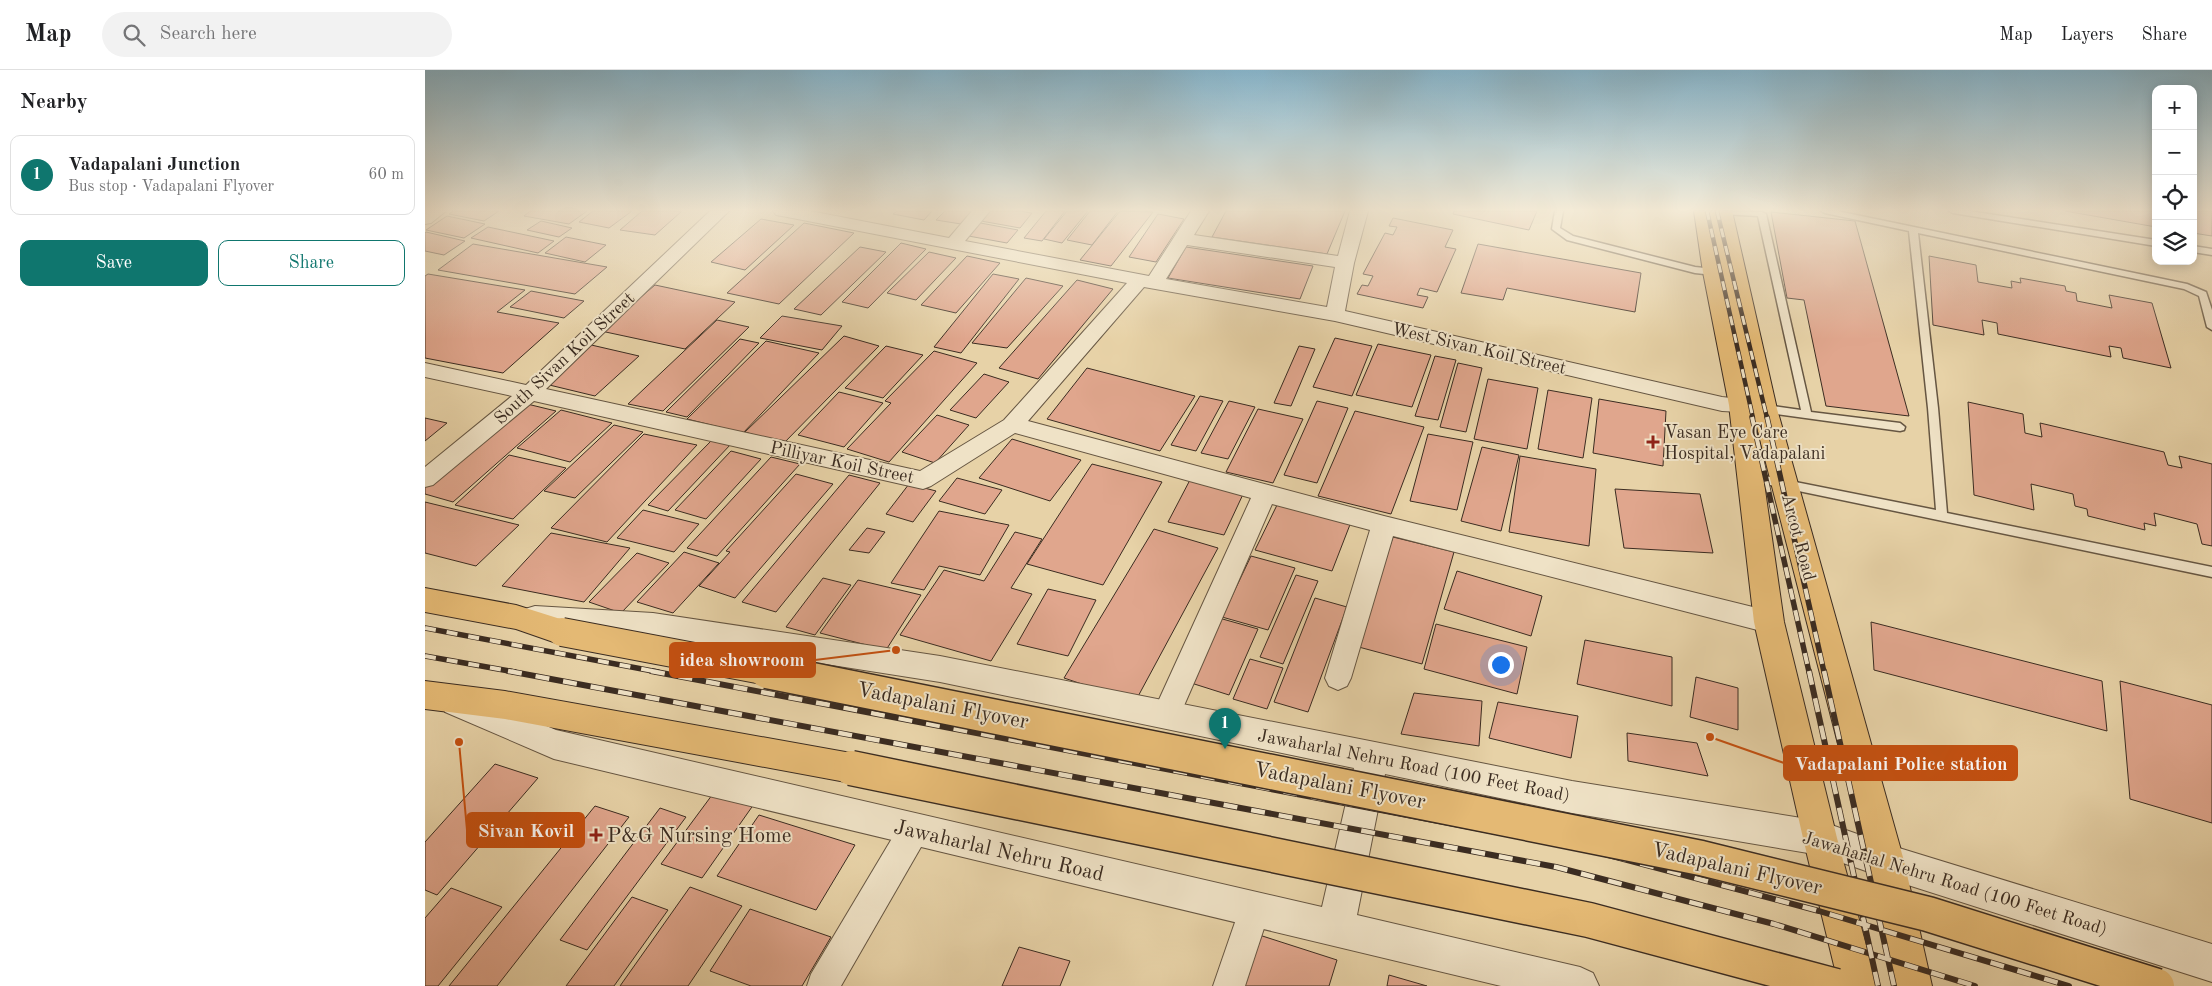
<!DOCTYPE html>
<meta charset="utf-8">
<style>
body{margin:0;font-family:"Old Standard TT",serif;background:#f2f2f2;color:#202124}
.controls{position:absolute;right:15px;top:15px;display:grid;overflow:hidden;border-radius:10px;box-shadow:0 2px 12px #0003}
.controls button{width:45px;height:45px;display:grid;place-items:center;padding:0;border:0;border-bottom:1px solid #e0e0e0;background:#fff;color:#202124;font:25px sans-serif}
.you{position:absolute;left:1075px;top:594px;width:18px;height:18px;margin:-12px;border:4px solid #fff;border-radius:50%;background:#1a73e8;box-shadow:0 0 0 8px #1a73e833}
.badge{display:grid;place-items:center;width:32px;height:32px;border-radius:50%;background:#0f766e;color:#fff;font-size:16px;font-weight:700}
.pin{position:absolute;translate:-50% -41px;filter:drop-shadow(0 1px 2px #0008)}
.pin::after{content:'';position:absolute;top:26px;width:18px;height:15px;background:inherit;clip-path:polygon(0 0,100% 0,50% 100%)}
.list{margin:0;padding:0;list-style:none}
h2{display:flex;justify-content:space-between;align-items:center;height:65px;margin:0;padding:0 20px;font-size:21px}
h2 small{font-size:16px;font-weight:400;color:#757577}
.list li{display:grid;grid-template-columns:32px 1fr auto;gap:15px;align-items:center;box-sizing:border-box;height:80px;margin:0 10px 10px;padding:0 10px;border:1px solid #e0e0e0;border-radius:10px}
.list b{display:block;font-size:19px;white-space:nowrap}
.list p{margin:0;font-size:16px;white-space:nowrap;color:#757577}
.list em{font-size:16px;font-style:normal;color:#757577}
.actions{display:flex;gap:10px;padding:15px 20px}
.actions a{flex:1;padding:11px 0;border:1px solid #0f766e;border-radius:10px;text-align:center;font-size:18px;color:#0f766e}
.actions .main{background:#0f766e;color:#fff}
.icon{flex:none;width:28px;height:28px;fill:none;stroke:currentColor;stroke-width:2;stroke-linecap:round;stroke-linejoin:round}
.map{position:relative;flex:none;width:1787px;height:916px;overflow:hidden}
header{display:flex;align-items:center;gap:30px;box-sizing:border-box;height:70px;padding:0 25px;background:#fff;border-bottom:1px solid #e0e0e0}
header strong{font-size:24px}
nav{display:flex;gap:28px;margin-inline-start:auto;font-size:18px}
.search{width:350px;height:45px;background:#f2f2f2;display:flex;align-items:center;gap:12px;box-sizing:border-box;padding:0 18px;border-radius:28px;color:#757577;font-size:19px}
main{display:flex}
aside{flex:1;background:#fff}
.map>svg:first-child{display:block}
.building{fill:#e0a68d;stroke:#3b2c21}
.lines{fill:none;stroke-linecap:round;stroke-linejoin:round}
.service-casing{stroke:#665642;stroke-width:3}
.minor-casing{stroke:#665642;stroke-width:2}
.tertiary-casing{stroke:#665642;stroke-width:2}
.primary-casing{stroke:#3b2c21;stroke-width:2}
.service{fill:#efe2c6;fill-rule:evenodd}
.minor{fill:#efe2c6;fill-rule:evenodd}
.tertiary{fill:#efe2c6;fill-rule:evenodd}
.primary{fill:#e4b974;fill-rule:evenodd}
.rail-far2-casing{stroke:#3b2c21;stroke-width:4.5}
.rail-far1-casing{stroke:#3b2c21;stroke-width:5.5}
.rail-casing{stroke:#3b2c21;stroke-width:6}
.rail-far2{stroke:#efe2c6;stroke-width:3;stroke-dasharray:9;stroke-linecap:butt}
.rail-far1{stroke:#efe2c6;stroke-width:4;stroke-dasharray:11;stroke-linecap:butt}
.rail{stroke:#efe2c6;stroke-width:4.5;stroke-dasharray:14;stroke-linecap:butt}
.primary-bridge-far1-casing{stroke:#3b2c21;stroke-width:30;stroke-linecap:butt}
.primary-bridge-casing{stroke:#3b2c21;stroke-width:37;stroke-linecap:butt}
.primary-bridge-far1{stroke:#e4b974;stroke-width:28}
.primary-bridge{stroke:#e4b974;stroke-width:34}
.poi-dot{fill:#8f2418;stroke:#efe2c6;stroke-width:2}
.labels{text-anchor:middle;stroke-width:4;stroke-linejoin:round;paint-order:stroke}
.street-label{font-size:18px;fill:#3b2c21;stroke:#efe2c6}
.poi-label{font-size:18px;fill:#3b2c21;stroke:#efe2c6;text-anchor:start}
.near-street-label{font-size:21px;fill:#3b2c21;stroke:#efe2c6}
.near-poi-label{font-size:21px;fill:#3b2c21;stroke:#efe2c6;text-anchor:start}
.leader{fill:none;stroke:#c55010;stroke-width:2}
.callout-dot{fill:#c55010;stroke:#efe2c6;stroke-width:2}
.callout{fill:#c55010;stroke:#c55010;stroke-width:2}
.callout-label{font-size:19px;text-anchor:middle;font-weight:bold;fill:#fff}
</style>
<header>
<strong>Map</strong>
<div class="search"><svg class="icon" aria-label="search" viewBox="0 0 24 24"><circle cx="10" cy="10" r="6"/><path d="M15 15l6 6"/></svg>Search here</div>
<nav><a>Map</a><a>Layers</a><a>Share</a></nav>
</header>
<main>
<aside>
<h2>Nearby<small></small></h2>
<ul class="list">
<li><span class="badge">1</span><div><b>Vadapalani Junction</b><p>Bus stop · Vadapalani Flyover</p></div><em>60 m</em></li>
</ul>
<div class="actions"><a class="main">Save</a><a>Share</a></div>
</aside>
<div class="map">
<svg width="1787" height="916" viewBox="0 0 1787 916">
<rect width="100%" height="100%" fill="#e7d2a7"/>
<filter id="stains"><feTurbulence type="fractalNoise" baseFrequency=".004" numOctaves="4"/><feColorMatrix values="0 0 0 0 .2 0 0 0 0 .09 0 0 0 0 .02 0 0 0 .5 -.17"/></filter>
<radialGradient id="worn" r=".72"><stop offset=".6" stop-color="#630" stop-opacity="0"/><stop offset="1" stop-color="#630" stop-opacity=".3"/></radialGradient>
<g class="building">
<path d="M28,141H74L59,151L24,144Z"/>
<path d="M105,141H162L144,154L99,146Z"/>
<path d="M168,141H207L184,158L154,152Z"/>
<path d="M217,141H257L230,165L195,160Z"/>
<path d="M472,141H507L499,150L468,144Z"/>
<path d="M520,141H548L536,154L511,150Z"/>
<path d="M565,141H594L607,143L595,158L556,151Z"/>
<path d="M621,141H640L617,171L599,168Z"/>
<path d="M642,141H663L637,173L619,169Z"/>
<path d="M665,141H693L667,175L642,170Z"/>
<path d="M695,141L728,142L686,196L655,190Z"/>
<path d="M801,141H920L902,184L787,167Z"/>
<path d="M1029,141H1112L1104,160L1028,144Z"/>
<path d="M1640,141H1731V157Z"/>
<path d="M1768,141H1787V166L1768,163Z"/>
<path d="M1346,142L1430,151L1484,346L1401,336L1379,230L1362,228Z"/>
<path d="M733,144L759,149L731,192L704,187Z"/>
<path d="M22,146L60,154L39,168L1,160Z"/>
<path d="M968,148L1028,160L1020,177L1031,179L1012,222L995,218L992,225L1003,227L998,238L932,224L937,215L943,216L948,206L938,204L960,163L968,165L972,157L964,156Z"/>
<path d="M336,149L369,155L320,200L286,192Z"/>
<path d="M116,151L147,158L134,167L102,160Z"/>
<path d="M550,152L593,160L582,173L538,165Z"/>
<path d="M379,153L429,163L354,234L302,223Z"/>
<path d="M63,157L129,171L113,183L46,168Z"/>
<path d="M0,163L1,162L40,171L19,185L0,181Z"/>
<path d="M141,167L181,175L160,192L120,183Z"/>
<path d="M476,173L501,179L443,238L417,232Z"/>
<path d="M48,174L182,197L150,224L13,200Z"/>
<path d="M1053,174L1216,203L1210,242L1082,218L1078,230L1036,223Z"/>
<path d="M435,177L461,182L396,245L369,239Z"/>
<path d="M761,177L888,196L875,229L743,208Z"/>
<path d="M504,182L531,188L491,230L462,223Z"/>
<path d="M542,186L575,193L531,243L496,235Z"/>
<path d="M1504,186L1551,195L1553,212L1587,218L1586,211L1596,213L1595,208L1640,216L1641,221L1651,223L1652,231L1687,238L1684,225L1727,233L1746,298L1698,288L1696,278L1684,276L1686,287L1573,264L1572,253L1557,250L1559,265L1508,255Z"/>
<path d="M3,204L100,220L72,242L134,253L78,303L0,288V206Z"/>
<path d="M568,204L594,209L536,283L509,277Z"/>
<path d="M601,208L638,216L582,278L547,273Z"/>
<path d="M652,210L688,219L613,309L574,298Z"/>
<path d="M230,215L310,232L260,279L176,261Z"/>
<path d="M106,221L159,231L139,248L85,237Z"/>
<path d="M357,246L417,256L397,280L335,268Z"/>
<path d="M292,250L324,257L238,341L203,334Z"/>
<path d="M419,266L454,276L358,374L320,362Z"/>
<path d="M910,268L947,276L927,326L888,317Z"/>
<path d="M315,269L334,273L262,347L241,342Z"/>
<path d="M341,271L394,283L318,363L262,349Z"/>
<path d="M162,274L214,286L170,326L116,313Z"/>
<path d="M953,274L1006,285L987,337L931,325Z"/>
<path d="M461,276L498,285L458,328L420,318Z"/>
<path d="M874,276L890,279L866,336L849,333Z"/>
<path d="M509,281L552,293L464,392L422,379L466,333L460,331Z"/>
<path d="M1010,286L1031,290L1013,350L990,346Z"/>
<path d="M1033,293L1057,298L1041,362L1015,357Z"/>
<path d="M662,298L770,326L735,381L622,349Z"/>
<path d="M559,304L584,312L551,348L525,340Z"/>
<path d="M1063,309L1113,318L1102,379L1049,369Z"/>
<path d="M1123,320L1167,328L1158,388L1113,379Z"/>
<path d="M414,322L458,333L419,377L373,365Z"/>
<path d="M775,326L798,331L771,381L746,375Z"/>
<path d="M1174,329L1241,341L1238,396L1168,383Z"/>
<path d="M804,331L830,337L803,389L776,383Z"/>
<path d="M892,331L923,338L892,413L859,405Z"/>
<path d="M1543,332L1598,344L1600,363L1617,367L1615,353L1739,382L1743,395L1757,398L1754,386L1787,394V476L1777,474L1772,454L1729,443L1731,456L1719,453L1720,460L1663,446L1662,439L1650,436L1648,424L1606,414L1609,440L1549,425Z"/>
<path d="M98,333L131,341L28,432L0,424V417Z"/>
<path d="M833,339L878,349L848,413L801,402Z"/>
<path d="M136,340L187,353L145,392L92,378Z"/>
<path d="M930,341L999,357L966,444L893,426Z"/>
<path d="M512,345L544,355L510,393L477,382Z"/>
<path d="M0,348L22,353L0,371Z"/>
<path d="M189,355L218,362L150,428L119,421Z"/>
<path d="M219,364L272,375L182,472L126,458Z"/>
<path d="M1003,364L1048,372L1032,440L985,431Z"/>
<path d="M587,369L656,390L625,431L554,408Z"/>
<path d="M286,371L306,374L243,441L223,435Z"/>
<path d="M1057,377L1094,385L1076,461L1036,451Z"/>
<path d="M306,381L336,389L281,449L250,440Z"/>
<path d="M84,385L141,398L88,449L30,435Z"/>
<path d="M1095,386L1171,399L1164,476L1084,462Z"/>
<path d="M346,387L375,394L292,486L262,478Z"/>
<path d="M667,394L737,412L678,515L602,494Z"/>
<path d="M371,404L408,414L310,528L274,516L305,482L301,481Z"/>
<path d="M424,405L455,413L351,542L317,532Z"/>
<path d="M532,408L577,420L560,444L514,431Z"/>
<path d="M766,408L820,420L799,465L743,452Z"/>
<path d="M484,414L511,421L488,452L461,444Z"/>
<path d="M1190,419L1275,424L1288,483L1199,478Z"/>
<path d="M0,432L94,455L51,496L0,483Z"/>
<path d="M853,433L926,452L907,501L830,480Z"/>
<path d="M218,440L274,454L249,482L192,468Z"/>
<path d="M514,441L584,455L555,505L514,496L499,520L466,513Z"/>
<path d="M442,458L460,462L444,483L424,480Z"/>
<path d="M729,459L793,478L710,632L639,608Z"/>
<path d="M590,462L617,469L586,518L607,524L566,591L475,565L519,500L559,511Z"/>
<path d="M126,463L205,478L159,532L77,516Z"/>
<path d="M968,467L1029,482L997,594L930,576Z"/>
<path d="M259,482L294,493L248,543L212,532Z"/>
<path d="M212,483L244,493L196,543L164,532Z"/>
<path d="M826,486L870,498L843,560L797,547Z"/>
<path d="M1032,501L1117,526L1106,566L1019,539Z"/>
<path d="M871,505L893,511L858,594L835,587Z"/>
<path d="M398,508L426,515L390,565L361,557Z"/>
<path d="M433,510L496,525L461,580L395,563Z"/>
<path d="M623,519L671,530L643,586L592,574Z"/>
<path d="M890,528L922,537L883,642L849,632Z"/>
<path d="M794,548L833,559L804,625L763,612Z"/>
<path d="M1446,552L1677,611L1682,661L1449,600Z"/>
<path d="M1011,554L1102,577L1092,624L999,599Z"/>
<path d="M1160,570L1247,587V636L1152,614Z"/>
<path d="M825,589L858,598L842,639L808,629Z"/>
<path d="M1271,607L1313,618V660L1265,647Z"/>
<path d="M1695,611L1787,635V753L1705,729Z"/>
<path d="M989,623L1057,631L1054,676L976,664Z"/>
<path d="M1073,632L1153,646L1146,688L1064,668Z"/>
<path d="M1202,663L1272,673L1283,706L1203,691Z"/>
<path d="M70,694L113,708L12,825L0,820V772Z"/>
<path d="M290,721L329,734L277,808L236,794Z"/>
<path d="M170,736L204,747L72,916H24Z"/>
<path d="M235,738L261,747L162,880L135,870Z"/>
<path d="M334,745L430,775L391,840L292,806Z"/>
<path d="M265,817L317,836L263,916H195Z"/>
<path d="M26,818L77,837L13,916H0V848Z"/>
<path d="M207,827L243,840L189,916H141Z"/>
<path d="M325,839L406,867L377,916H326L285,901Z"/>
<path d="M828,863L912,890L904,916H811Z"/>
<path d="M594,877L645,891L635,916H577Z"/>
<path d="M964,905L1002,916H962Z"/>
</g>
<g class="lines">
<defs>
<g id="service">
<path d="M1130,141H1138L1135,158L1148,166L1270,197L1289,199L1293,202L1289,205L1270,203L1142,170L1127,159Z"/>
<path d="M1294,141L1337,142L1341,144L1386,342L1475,353L1480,357L1479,360L1475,361L1336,342L1335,339L1336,336L1340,335L1376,340L1333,146L1297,144H1294Z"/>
<path d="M1396,141H1412L1762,214L1781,222L1787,240V260L1782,257L1774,226L1759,219L1493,163L1513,338L1522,443L1787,497V507L1321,410L1320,407L1325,403L1511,440L1503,338L1484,161L1400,143Z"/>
<path d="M1524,141H1544L1731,170V176L1528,143Z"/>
<path d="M1768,176L1787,179V185L1768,182Z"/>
</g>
<g id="minor">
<path d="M0,141H21L6,153L0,154Z"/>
<path d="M285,141H304L121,319L495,401L579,350L702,213L357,146L351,145L348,141H385L524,168L547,141H565L540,171L724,206L766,141H784L769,165L913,186L925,141H943L929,193L920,241L1297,327L1324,330L1327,335L1324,340L1316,342L1297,341L910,251L719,217L603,351L959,446L1344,541L1353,544L1357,552L1353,560L1344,563L968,466L926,608L922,616L913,620L904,616L900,608L945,460L847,434L751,654L741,657L731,654L727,645L826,428L590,363L506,416L498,419L109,331L8,415L0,417V397L87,326L0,307V293L101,315ZM762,175L910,197L902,237L741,209Z"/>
<path d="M489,746L500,750L504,760L500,770L416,916H382L386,904L478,750Z"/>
<path d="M829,824L840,829L845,840L820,916H788L818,829Z"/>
</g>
<path id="tertiary" d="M110,536L228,543L515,586L1147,711L1395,751L1461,774L1787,874V912L1461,808L1395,785L1147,743L960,704L932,845L1155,897L1168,903L1174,916H1076L129,689L20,642L15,632L20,622L31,618L131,660L897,837L929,698L515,612L228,567L110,560L100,557L95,548L100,539Z"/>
<g id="primary">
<path d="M1269,141H1307L1352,339L1479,791L1507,916H1469L1443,791L1330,350L1359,552L1412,768L1452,916H1414L1378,768L1329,552L1304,335L1278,202Z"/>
<path d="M0,518L91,535L148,553L152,562L148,571L137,575L91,559L0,542Z"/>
<path d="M0,611L80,621L426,683L438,687L443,698L438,709L426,713L80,649L0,639Z"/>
</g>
</defs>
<use href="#service" class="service-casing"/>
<use href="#minor" class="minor-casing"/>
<use href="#tertiary" class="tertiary-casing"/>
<use href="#primary" class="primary-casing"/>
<use href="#service" class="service"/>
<use href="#minor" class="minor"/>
<use href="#tertiary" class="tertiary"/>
<use href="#primary" class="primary"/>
<defs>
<g id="rail-far2">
<path d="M1282,141L1328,348"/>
<path d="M1292,141L1342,348"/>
</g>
<g id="rail-far1">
<path d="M1327,347L1384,602"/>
<path d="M1342,347L1399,602"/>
<path d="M0,558L233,602"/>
<path d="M0,586L90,602"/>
</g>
<g id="rail">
<path d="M83,601L1131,797L1349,854L1550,916"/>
<path d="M226,601L1161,779L1394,841L1644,916"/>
<path d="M1384,601L1453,916"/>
<path d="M1399,601L1469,916"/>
</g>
</defs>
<use href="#rail-far2" class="rail-far2-casing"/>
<use href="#rail-far1" class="rail-far1-casing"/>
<use href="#rail" class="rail-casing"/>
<use href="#rail-far2" class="rail-far2"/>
<use href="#rail-far1" class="rail-far1"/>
<use href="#rail" class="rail"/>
<defs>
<path id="primary-bridge-far1" d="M137,562L348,602"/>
<g id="primary-bridge">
<path d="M342,601L1276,788L1503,844L1732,916"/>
<path d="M426,698L1164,850L1411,916"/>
</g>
</defs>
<use href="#primary-bridge-far1" class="primary-bridge-far1-casing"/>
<use href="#primary-bridge" class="primary-bridge-casing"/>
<use href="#primary-bridge-far1" class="primary-bridge-far1"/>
<use href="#primary-bridge" class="primary-bridge"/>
</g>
<linearGradient id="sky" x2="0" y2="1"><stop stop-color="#87b6cd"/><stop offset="0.52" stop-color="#f4ebd7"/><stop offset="1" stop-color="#f4ebd7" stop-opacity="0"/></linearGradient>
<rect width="1787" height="269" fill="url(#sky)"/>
<g class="poi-dot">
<path d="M1225.5 364.5h5v5h5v5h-5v5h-5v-5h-5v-5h5z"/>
<path d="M168.5 757.5h5v5h5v5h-5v5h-5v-5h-5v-5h5z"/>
</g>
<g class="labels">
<g class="street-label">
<text transform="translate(1054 278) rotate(13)" y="6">West Sivan Koil Street</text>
<text transform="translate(139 288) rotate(-43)" y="6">South Sivan Koil Street</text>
<text transform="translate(417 392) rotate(12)" y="6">Pilliyar Koil Street</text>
<text transform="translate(1374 467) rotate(75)" y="6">Arcot Road</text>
<text transform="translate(989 695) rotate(11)" y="6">Jawaharlal Nehru Road (100 Feet Road)</text>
<text transform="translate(1530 813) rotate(17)" y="6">Jawaharlal Nehru Road (100 Feet Road)</text>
</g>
<g class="poi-label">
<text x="1239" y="368">Vasan Eye Care<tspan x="1239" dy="21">Hospital, Vadapalani</tspan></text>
</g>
<g class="near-street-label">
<text transform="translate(518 635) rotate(11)" y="7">Vadapalani Flyover</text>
<text transform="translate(915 715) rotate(11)" y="7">Vadapalani Flyover</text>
<text transform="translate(574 780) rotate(13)" y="7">Jawaharlal Nehru Road</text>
<text transform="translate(1312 798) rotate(13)" y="7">Vadapalani Flyover</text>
</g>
<g class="near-poi-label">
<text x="182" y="772">P&amp;G Nursing Home</text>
</g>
</g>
<path class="leader" d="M471 580L390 590M1285 667L1359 693M34 672L42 760"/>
<g class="callout-dot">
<circle cx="471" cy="580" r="5"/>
<circle cx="1285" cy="667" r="5"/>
<circle cx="34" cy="672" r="5"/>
</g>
<g class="callout">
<rect x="245" y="573" width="145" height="34" rx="5"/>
<rect x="1359" y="676" width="233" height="34" rx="5"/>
<rect x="42" y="743" width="117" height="34" rx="5"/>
</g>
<g class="callout-label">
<text x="317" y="596">idea showroom</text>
<text x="1476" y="700">Vadapalani Police station</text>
<text x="101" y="767">Sivan Kovil</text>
</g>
<rect width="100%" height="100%" filter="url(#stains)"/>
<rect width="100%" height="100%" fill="url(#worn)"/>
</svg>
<div class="controls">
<button>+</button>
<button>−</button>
<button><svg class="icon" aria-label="locate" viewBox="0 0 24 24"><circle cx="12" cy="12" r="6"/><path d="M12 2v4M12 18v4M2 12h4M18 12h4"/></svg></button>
<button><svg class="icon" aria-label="layers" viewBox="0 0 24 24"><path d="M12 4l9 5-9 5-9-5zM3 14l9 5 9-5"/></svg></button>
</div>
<div class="you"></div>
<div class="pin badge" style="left:800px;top:679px">1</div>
</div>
</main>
